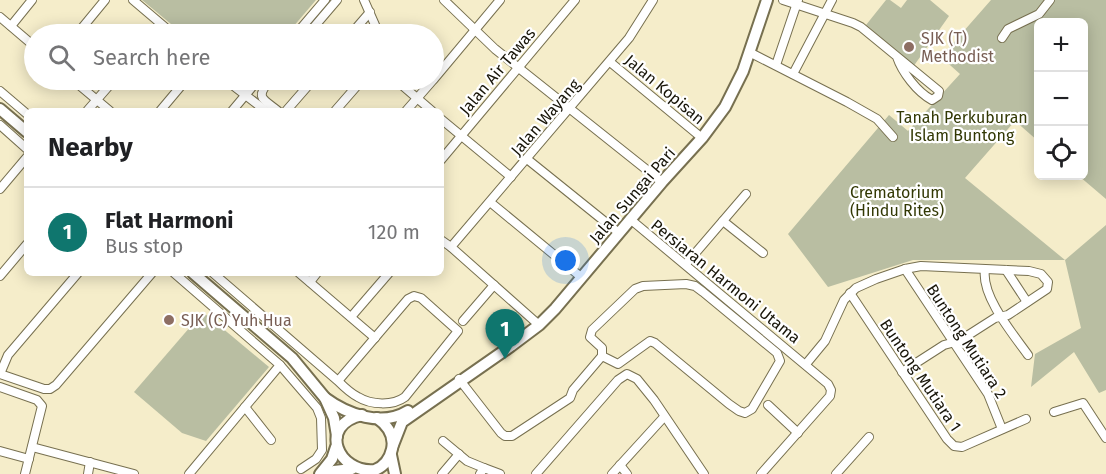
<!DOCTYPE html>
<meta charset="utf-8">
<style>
body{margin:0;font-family:"Fira Sans",sans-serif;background:#f2f2f2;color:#202124}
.controls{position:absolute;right:18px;top:18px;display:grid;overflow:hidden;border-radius:9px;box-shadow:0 3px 15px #0003}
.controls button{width:54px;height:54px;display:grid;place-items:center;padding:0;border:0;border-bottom:2px solid #e0e0e0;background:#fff;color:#202124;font:30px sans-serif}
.you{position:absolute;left:566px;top:261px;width:21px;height:21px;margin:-15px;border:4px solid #fff;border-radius:50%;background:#1a73e8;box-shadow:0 0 0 9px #1a73e833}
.badge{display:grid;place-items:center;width:39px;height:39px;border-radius:50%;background:#0f766e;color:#fff;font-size:20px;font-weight:700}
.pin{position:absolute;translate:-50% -50px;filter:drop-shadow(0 2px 3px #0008)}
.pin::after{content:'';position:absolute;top:32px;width:21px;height:18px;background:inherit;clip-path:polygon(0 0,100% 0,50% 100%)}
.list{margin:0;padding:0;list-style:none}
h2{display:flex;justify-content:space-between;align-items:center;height:78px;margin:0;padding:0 24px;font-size:26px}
h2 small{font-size:20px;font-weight:400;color:#757577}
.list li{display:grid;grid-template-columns:39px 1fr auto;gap:18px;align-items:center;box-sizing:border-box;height:90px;padding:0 24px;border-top:2px solid #e0e0e0}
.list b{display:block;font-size:22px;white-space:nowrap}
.list p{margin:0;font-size:20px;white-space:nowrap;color:#757577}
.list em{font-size:20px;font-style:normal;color:#757577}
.icon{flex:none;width:33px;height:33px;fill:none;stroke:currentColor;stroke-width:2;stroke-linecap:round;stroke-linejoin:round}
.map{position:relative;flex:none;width:1106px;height:474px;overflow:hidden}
.search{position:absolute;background:#fff;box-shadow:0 3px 15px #0003;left:24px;top:24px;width:420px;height:66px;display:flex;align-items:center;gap:15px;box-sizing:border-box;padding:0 21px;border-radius:33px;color:#757577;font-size:22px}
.panel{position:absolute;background:#fff;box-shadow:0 3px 15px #0003;left:24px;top:108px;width:420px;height:168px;border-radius:9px}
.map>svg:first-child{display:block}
.green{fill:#b9bea2}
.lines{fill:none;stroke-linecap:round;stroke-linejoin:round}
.minor-casing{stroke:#777050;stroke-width:10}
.secondary-casing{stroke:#777050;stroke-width:14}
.minor{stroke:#fff;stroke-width:8}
.secondary{stroke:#fff;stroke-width:10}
.education-dot{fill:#8d6e63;stroke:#fff;stroke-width:2}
.labels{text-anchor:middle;stroke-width:4.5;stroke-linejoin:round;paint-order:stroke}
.education-label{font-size:16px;fill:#785e54;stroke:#fff;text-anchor:start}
.street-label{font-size:16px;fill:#171408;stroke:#fff}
.park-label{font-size:16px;fill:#323804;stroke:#fff}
</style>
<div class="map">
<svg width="1106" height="474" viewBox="0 0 1106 474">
<rect width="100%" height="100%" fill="#f5edca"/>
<g class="green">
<path d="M142,0H316L287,34H183Z"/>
<path d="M886,0H890L901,8L907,0H930L949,16L913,67L866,25Z"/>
<path d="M991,0H1106V199L1079,176H1084V22H1038V141L1015,121L965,178L1065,260L1106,225V390L1099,393L1074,352L1031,387L1035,354L1081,328L1065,260H913L828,287L788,234L889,115L908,131L960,74L941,57Z"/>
<path d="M203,312L269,367L206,441L182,433L134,392Z"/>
</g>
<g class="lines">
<defs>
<g id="minor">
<path d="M133,0L173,34"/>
<path d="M364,0L379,34"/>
<path d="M444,0L495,49L662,182"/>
<path d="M783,0L853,23L861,27L939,91L938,96L932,100C917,92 902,72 897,57"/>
<path d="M0,17L34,46"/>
<path d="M11,26L32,0"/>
<path d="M77,34L105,0"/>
<path d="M151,34L160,24"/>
<path d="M296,34L325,0"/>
<path d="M308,34L337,0"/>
<path d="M351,34L370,12"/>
<path d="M1002,38L1008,29L1039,14L1050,0"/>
<path d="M749,52L847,102L877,119L893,137"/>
<path d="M610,62L702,138"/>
<path d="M776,65L798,0"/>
<path d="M793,74L832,0"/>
<path d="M434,79L500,0"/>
<path d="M73,80L110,111"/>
<path d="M226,80L266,111"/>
<path d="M270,80C255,98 262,98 278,111"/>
<path d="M396,80L432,111"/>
<path d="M0,91L27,114"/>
<path d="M87,111L114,80"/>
<path d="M160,111L186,80"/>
<path d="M232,111L258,80"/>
<path d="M286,111L313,80"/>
<path d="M335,111L362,80"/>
<path d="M406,111L433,80"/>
<path d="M441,119L511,177"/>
<path d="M0,125L27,149"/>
<path d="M527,159L619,233"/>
<path d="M441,160L575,0"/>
<path d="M0,189L27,157"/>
<path d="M490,202L581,277"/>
<path d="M630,219L828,384L831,390L830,396L761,474"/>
<path d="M723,221L763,253"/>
<path d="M441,240L451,247L539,325"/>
<path d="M451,247L629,38L653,0"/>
<path d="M686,264L746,194"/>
<path d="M905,269L988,394L1002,429"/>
<path d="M985,270C981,296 1013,334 1028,355"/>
<path d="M1006,270L1027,302"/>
<path d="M78,273L8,355L0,374L44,389H50L56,385L152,273"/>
<path d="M174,273L280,365L317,408L321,418L322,450L316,459L301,469"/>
<path d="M213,273L338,381C344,387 350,393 358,397C371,405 393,406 405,397L458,331L421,298L414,296L408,299L338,381"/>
<path d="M299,273L375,338"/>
<path d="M0,276L27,244"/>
<path d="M310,282L317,273"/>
<path d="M686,284L695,286L703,292L777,353L780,361L752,409L745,413L739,411L729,404L655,343L650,341L618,364L602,356V348L590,337L592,330L635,289L643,286Z"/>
<path d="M850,293L947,439L954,446L962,447L1026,419"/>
<path d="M351,317L389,273"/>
<path d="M463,321L494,285"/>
<path d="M806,364L825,341L844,300L856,288L876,279L905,269L921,266L1029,271L1041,274L1048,282L1047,289L1008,315L995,318L959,341L944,345L902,372"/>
<path d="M459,379L501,433L505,436H512L570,398L573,390L602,356"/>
<path d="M0,387L37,400L42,406L25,474"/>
<path d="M768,405L798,433"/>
<path d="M245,407L271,440"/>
<path d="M1054,412L1083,403L1106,438"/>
<path d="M443,441L467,461L484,468"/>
<path d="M32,447L134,474"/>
<path d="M0,451L29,459"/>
<path d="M620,465L627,474"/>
<path d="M88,474L90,462"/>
<path d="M189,474L280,365"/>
<path d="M442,474L459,454"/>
<path d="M480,474L484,468L500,474"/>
<path d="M536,474L618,380L627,374L637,379L654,400L704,474"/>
<path d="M612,474L664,417"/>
<path d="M836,474L869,437"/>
</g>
<g id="secondary">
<path d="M0,109L27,132"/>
<path d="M193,273L292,358L325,398L334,418L337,436"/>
<path d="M325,398C348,415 382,427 408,411"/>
<path d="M362,415C317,425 338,474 375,470C385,466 390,458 392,449C395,435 387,425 377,418"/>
<path d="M393,445L402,422L511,346L539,325L555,309L662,182L702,138L725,107L743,71L767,0"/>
<path d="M391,455L395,474"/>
<path d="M320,474L332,459L336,447"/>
<path d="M324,474L334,471L352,469"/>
</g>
</defs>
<use href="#minor" class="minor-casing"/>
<use href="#secondary" class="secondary-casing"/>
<use href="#minor" class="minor"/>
<use href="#secondary" class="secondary"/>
</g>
<g class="education-dot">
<circle cx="909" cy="47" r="6"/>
<circle cx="169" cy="320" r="6"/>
</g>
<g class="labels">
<g class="education-label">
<text x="921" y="44">SJK (T)<tspan x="921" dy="18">Methodist</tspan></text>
<text x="181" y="326">SJK (C) Yuh Hua</text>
</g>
<g class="street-label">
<text transform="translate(497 71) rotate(-50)" y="6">Jalan Air Tawas</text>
<text transform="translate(665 89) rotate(40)" y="6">Jalan Kopisan</text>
<text transform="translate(545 117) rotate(-49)" y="6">Jalan Wayang</text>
<text transform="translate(632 195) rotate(-49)" y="6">Jalan Sungai Pari</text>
<text transform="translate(726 281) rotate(39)" y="6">Persiaran Harmoni Utama</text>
<text transform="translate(967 341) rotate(57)" y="6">Buntong Mutiara 2</text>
<text transform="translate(921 375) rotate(56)" y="6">Buntong Mutiara 1</text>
</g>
<g class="park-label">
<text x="962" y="123">Tanah Perkuburan<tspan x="962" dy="18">Islam Buntong</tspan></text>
<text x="897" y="198">Crematorium<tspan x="897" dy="18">(Hindu Rites)</tspan></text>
</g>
</g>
</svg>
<div class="controls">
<button>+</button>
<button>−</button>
<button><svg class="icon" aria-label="locate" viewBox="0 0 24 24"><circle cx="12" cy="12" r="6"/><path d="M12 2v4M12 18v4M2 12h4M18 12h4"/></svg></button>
</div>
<div class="you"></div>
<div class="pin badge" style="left:505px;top:359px">1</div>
<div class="search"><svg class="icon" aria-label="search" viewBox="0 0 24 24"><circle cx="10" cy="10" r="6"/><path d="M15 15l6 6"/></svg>Search here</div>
<section class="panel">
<h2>Nearby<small></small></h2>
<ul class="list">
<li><span class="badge">1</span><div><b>Flat Harmoni</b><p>Bus stop</p></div><em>120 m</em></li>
</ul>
</section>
</div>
